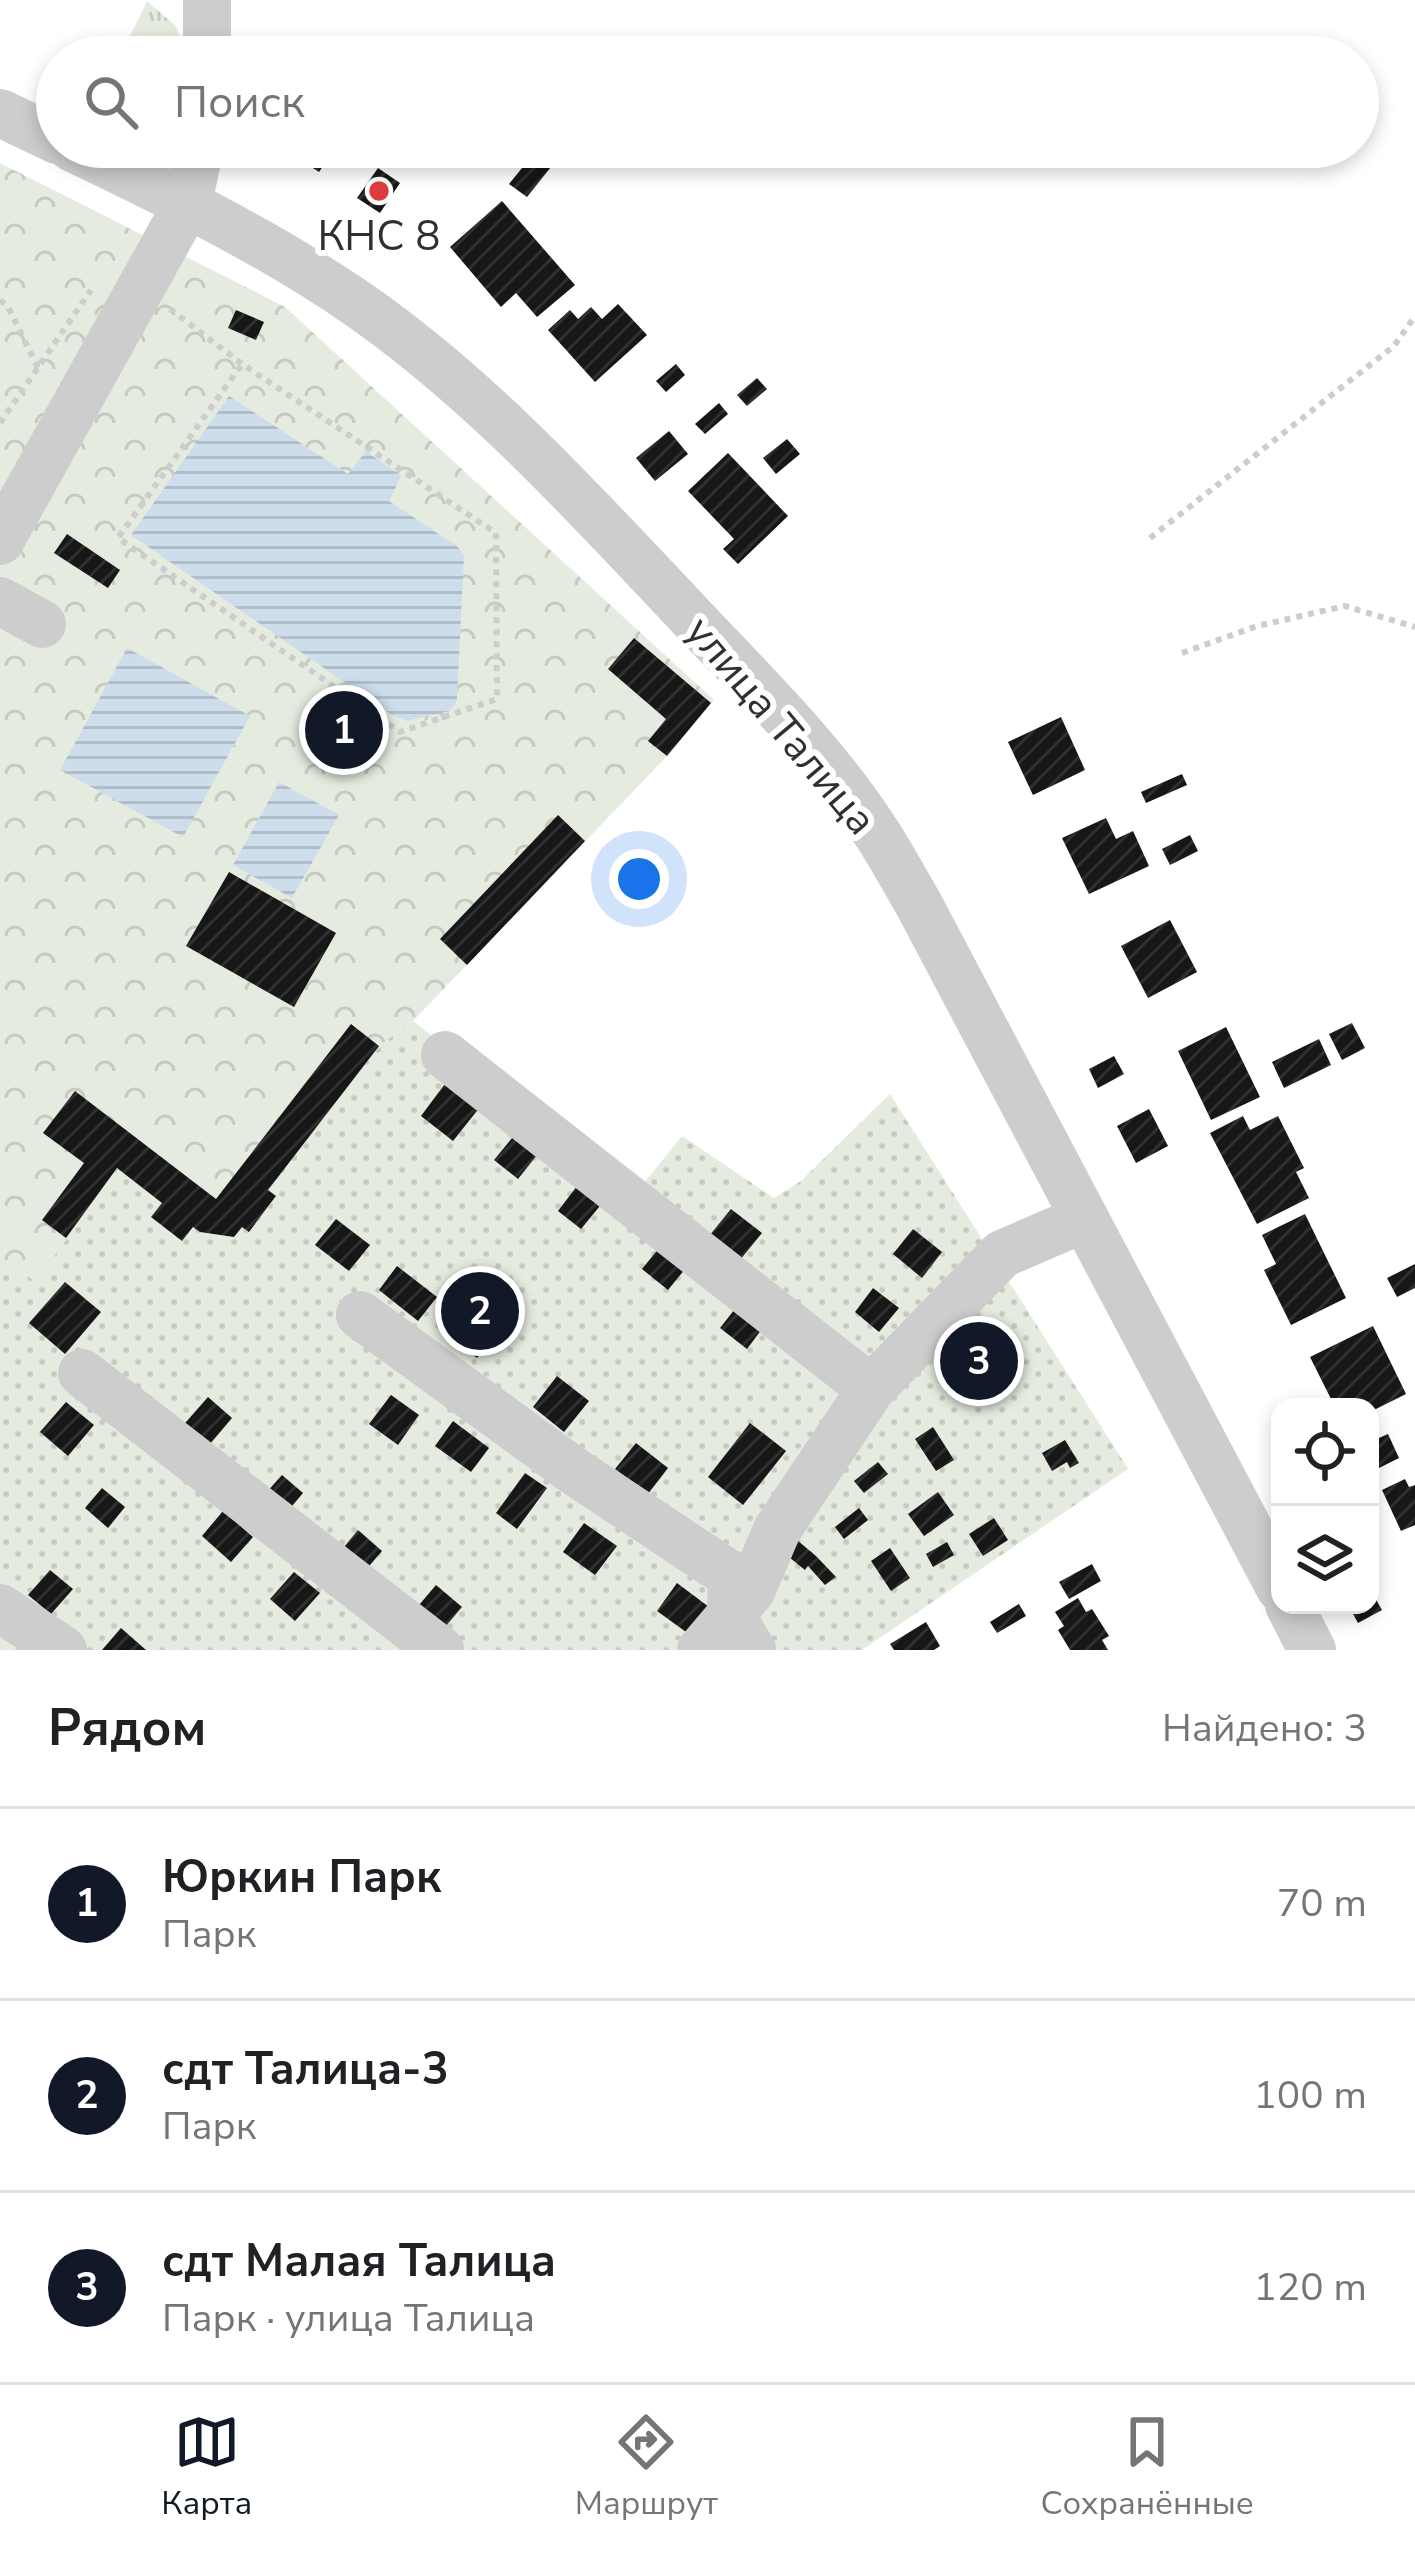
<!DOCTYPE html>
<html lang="ru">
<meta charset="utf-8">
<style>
body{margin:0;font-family:"Nunito Sans",sans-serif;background:#f6f6f6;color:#202124}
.controls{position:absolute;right:36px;bottom:36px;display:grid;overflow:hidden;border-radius:24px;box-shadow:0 6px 18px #0003}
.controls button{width:108px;height:108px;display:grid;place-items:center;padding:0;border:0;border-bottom:3px solid #e0e0e0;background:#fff;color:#202124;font:60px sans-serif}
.you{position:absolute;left:639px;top:879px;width:42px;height:42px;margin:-30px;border:9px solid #fff;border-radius:50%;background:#1a73e8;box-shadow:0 0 0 18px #1a73e833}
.badge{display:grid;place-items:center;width:78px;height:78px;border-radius:50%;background:#111827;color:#fff;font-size:39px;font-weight:700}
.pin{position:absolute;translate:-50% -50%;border:6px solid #fff;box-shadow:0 3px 12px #0006}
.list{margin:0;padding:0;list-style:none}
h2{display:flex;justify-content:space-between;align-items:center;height:156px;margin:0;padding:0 48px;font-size:51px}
h2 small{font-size:39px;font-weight:400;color:#757577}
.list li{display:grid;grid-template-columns:78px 1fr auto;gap:36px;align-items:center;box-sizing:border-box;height:192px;padding:0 48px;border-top:3px solid #e0e0e0}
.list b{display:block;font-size:45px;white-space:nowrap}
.list p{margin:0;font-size:39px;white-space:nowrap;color:#757577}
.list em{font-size:39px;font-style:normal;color:#757577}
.icon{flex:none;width:66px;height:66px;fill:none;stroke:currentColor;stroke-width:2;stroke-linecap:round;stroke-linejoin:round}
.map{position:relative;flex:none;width:1415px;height:1650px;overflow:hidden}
.search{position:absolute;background:#fff;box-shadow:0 6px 18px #0003;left:36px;right:36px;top:36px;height:132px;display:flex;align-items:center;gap:30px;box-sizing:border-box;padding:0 42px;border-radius:66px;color:#757577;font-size:45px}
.sheet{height:732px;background:#fff}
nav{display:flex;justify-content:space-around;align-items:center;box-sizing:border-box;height:168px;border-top:3px solid #e0e0e0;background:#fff;font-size:33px;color:#757577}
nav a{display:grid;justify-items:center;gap:6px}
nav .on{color:#111827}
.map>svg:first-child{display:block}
.grass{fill:url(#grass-tufts)}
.forest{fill:url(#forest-crowns)}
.garden{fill:url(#garden-dots)}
.water{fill:url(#water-rules)}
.building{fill:url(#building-hatch)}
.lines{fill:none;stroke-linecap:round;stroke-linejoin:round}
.path{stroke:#cdcdcd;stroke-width:6;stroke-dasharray:6 6;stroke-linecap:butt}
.minor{stroke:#cdcdcd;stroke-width:48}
.poi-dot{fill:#dd3e3d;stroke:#fff;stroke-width:4.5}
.labels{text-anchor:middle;stroke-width:12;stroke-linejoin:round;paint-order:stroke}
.poi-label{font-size:42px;fill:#303030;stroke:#fff}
.street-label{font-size:42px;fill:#303030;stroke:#fff}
</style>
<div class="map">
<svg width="1415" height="1650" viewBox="0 0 1415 1650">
<defs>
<pattern id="grass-tufts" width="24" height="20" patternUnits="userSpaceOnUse" patternTransform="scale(3)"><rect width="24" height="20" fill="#e5ecdf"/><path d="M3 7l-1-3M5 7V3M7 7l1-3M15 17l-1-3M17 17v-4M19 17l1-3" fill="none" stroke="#c5cbc0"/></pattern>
<pattern id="forest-crowns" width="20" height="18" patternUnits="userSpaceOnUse" patternTransform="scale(3)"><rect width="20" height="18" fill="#e5ecdf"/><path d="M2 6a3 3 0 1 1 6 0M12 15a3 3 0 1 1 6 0" fill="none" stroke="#c5cbc0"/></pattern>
<pattern id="garden-dots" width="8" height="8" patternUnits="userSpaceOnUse" patternTransform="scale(3)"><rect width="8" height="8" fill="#e5ecdf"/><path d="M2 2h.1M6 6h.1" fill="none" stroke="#c5cbc0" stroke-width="1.8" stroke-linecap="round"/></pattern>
<pattern id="water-rules" width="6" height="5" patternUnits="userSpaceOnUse" patternTransform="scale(3)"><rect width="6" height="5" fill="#cdddeb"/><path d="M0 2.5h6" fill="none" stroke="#b0beca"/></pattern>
<pattern id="building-hatch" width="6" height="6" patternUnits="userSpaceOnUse" patternTransform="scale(3)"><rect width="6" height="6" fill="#171717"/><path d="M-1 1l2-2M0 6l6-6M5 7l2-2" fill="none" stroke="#303030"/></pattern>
</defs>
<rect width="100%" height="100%" fill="#fff"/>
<path class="grass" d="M147,1L176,26L188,57H120Z"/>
<path class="forest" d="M0,163L285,307L714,700L667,756L413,1021L379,1046L249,1232C199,1250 154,1197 117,1169L36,1283L0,1258Z"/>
<path class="garden" d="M413,1021L635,1194L682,1136L774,1198L801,1181L890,1094L1128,1469L862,1650H0V1258L36,1282L117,1168L200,1232L234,1237L242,1227L249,1232L276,1197L268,1190L379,1046Z"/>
<g class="water">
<path d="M229,396L348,474L366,451L401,476L389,501L457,546L464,555L457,700L450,711L406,721L392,715L131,535Z"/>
<path d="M127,648L250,716L183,837L60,770Z"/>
<path d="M279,782L339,815L292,898L233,865Z"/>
</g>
<g class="building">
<path d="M303,147H336L319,172L296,157Z"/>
<path d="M539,147H567L527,197L509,184Z"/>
<path d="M378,168L400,183L380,213L357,198Z"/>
<path d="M502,201L575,285L537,317L516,293L501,307L450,247Z"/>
<path d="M618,304L647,335L595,382L548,330L570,310L578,319L591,307L602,319Z"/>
<path d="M236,310L264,322L256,340L228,328Z"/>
<path d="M676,364L685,375L666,392L656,381Z"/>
<path d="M757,378L767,389L747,406L737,395Z"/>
<path d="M719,403L728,414L705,434L695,424Z"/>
<path d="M669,431L688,454L655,481L636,458Z"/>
<path d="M787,439L800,454L776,474L763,458Z"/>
<path d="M728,453L788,516L738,564L723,549L734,539L688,491Z"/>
<path d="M67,534L120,570L108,588L54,553Z"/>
<path d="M634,638L711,703L667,756L648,741L666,719L608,669Z"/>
<path d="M1061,717L1085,770L1033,795L1008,742Z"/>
<path d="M1182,774L1187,785L1146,803L1141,792Z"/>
<path d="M558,815L585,841L467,965L440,939Z"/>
<path d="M1106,818L1116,839L1133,831L1149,866L1089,894L1062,838Z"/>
<path d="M1190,835L1198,851L1170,865L1162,849Z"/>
<path d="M229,872L336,933L294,1007L186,946Z"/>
<path d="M1170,920L1197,972L1148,998L1121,946Z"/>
<path d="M1352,1023L1365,1048L1342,1060L1329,1034Z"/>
<path d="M351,1024L379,1046L268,1190L276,1196L249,1232L242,1227L234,1237L200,1232L193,1227L182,1241L151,1217L162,1203L117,1168L66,1238L42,1220L84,1163L43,1133L75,1091L216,1199Z"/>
<path d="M1226,1027L1260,1097L1211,1120L1178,1051Z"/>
<path d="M1319,1039L1331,1065L1284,1088L1272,1062Z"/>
<path d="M1114,1056L1124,1074L1098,1088L1089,1069Z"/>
<path d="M447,1081L480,1107L453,1141L421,1116Z"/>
<path d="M1149,1109L1168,1146L1136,1163L1117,1126Z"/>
<path d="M1243,1116L1250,1130L1278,1116L1304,1168L1296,1172L1309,1198L1257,1224L1210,1133Z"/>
<path d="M517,1132L541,1150L518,1179L494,1160Z"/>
<path d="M580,1182L604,1201L581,1229L558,1211Z"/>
<path d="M731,1209L762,1233L736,1265L705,1241Z"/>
<path d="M1305,1214L1346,1298L1291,1325L1264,1270L1276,1264L1262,1235Z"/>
<path d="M336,1219L370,1245L349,1271L315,1245Z"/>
<path d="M913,1229L942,1252L922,1278L893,1254Z"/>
<path d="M663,1243L690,1263L668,1290L642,1269Z"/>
<path d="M1415,1264V1288L1397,1297L1387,1278Z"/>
<path d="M397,1266L437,1297L418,1321L379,1290Z"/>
<path d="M65,1282L101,1312L65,1354L29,1323Z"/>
<path d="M873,1288L899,1308L879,1332L855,1312Z"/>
<path d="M742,1300L768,1321L747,1349L720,1328Z"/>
<path d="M463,1305L497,1332L477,1358L443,1331Z"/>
<path d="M1373,1326L1406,1394L1370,1412V1407H1335L1310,1357Z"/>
<path d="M557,1376L589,1401L564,1432L533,1407Z"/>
<path d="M391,1395L419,1415L398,1445L369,1424Z"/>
<path d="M208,1397L232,1418L204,1451L179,1430Z"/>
<path d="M66,1402L94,1425L68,1456L40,1432Z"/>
<path d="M453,1421L489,1448L471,1472L435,1446Z"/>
<path d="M750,1423L786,1451L743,1505L708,1477Z"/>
<path d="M933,1427L954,1460L936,1471L915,1439Z"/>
<path d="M1388,1434L1399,1458L1373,1471L1370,1442Z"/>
<path d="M1065,1440L1079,1463L1070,1468L1067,1462L1052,1471L1042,1453Z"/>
<path d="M636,1443L668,1468L648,1494L615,1469Z"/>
<path d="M878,1462L888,1474L864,1493L854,1481Z"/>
<path d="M525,1473L547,1488L517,1529L496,1513Z"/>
<path d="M282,1475L303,1493L287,1512L265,1494Z"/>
<path d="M1405,1479L1409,1487L1415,1485V1525L1401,1531L1382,1490Z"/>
<path d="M102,1488L125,1507L108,1528L85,1508Z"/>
<path d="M938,1492L954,1515L924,1536L908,1514Z"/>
<path d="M859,1508L868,1520L844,1539L835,1527Z"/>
<path d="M223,1511L253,1537L231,1562L202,1536Z"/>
<path d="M994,1518L1008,1540L983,1556L969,1534Z"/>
<path d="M584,1523L617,1546L595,1575L563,1552Z"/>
<path d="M358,1530L382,1551L358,1579L334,1559Z"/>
<path d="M791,1535L816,1556L836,1577L825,1585L808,1566L805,1570L779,1549Z"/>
<path d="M947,1542L954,1555L933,1567L926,1554Z"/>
<path d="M890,1548L910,1578L891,1591L871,1561Z"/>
<path d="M1092,1564L1101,1581L1069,1599L1059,1582Z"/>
<path d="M50,1570L73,1589L51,1614L28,1595Z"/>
<path d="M294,1572L320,1593L295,1621L270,1599Z"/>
<path d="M677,1583L713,1610L693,1637L657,1611Z"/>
<path d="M436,1585L462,1607L440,1633L414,1611Z"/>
<path d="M1370,1589L1382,1610L1358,1623L1348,1605H1370Z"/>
<path d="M1078,1598L1086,1612L1092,1609L1109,1636L1102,1640L1108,1650H1070L1058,1630L1064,1626L1055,1612Z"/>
<path d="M1019,1604L1026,1616L997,1633L990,1622Z"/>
<path d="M926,1622L940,1646L934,1650H894L890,1644Z"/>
<path d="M121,1628L146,1650H102Z"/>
</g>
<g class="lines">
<g class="path">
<path d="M0,300L8,307L38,368"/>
<path d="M170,309L242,364L496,533L497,699L400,732L118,538L242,364"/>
<path d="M0,423L91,290"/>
<path d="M1150,538L1394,346L1415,316"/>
<path d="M1182,653L1257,626L1345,606L1415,627"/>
</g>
<g class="minor">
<path d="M207,0V57"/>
<path d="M0,113L57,140"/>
<path d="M71,147C167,193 263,240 352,300C475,384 577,496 679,604C747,677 822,748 876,832C891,855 904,879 918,903L1280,1588"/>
<path d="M0,541L188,203L200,147"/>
<path d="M0,601L42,624"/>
<path d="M445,1055L871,1389"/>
<path d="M360,1315L574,1471L732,1576L731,1616L752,1650"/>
<path d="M82,1373L440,1650"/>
<path d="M1289,1605L1312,1650"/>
<path d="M0,1608L63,1650"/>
<path d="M701,1650L751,1591L777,1530L871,1389L1002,1254L1083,1219"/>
</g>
</g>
<circle class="poi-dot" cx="379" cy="191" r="12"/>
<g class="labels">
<g class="poi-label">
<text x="379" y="250">КНС 8</text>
</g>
<g class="street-label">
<text transform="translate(782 725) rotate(50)" y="15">улица Талица</text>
</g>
</g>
</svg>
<div class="controls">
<button><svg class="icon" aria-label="locate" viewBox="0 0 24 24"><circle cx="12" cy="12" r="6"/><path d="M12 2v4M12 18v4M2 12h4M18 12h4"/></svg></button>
<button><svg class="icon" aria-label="layers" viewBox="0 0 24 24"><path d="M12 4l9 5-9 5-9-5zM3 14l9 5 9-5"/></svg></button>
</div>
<div class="you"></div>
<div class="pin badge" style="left:344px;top:730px">1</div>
<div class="pin badge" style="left:480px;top:1311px">2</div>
<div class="pin badge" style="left:979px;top:1361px">3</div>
<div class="search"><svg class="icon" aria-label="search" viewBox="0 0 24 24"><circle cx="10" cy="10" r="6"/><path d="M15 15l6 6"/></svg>Поиск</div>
</div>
<section class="sheet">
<h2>Рядом<small>Найдено: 3</small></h2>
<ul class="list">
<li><span class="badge">1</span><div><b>Юркин Парк</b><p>Парк</p></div><em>70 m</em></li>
<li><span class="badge">2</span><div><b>сдт Талица-3</b><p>Парк</p></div><em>100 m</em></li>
<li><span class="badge">3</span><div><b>сдт Малая Талица</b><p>Парк · улица Талица</p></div><em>120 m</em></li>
</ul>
</section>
<nav>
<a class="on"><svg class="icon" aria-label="map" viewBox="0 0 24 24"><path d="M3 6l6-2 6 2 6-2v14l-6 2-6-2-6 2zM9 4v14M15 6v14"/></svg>Карта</a>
<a><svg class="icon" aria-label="directions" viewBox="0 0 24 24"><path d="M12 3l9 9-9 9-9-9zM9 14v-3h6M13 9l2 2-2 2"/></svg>Маршрут</a>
<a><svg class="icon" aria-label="saved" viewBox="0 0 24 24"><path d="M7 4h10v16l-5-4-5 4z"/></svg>Сохранённые</a>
</nav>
